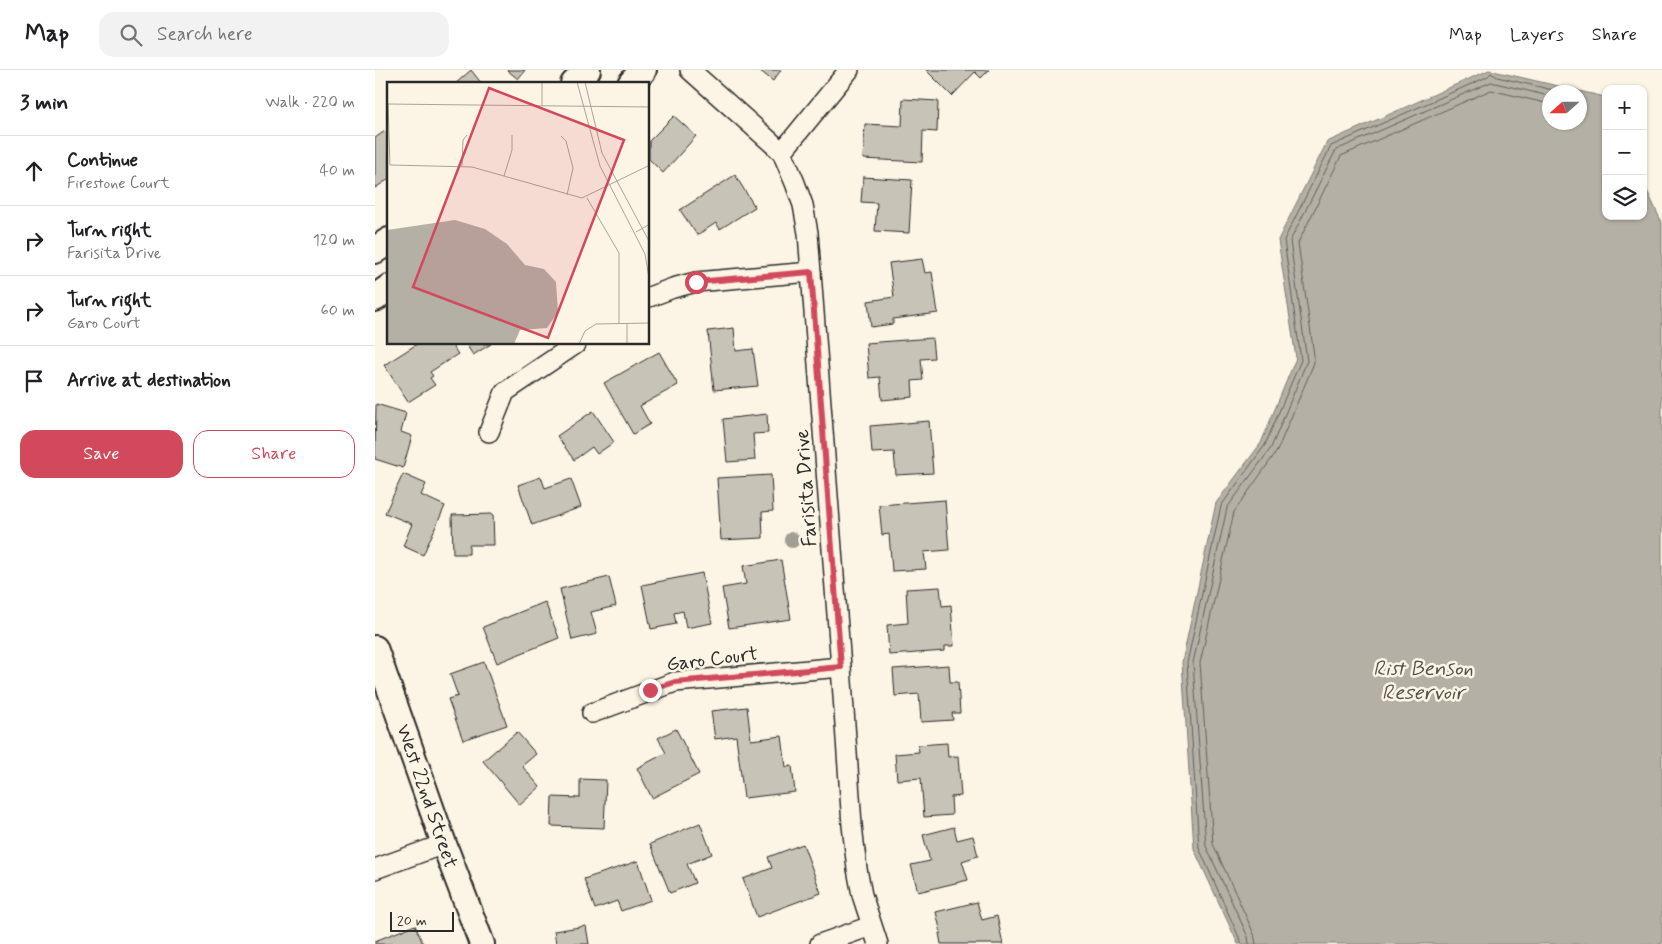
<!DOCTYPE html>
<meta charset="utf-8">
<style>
body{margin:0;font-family:Mynerve,sans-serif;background:#f2f2f2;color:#202124}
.controls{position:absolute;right:15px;top:15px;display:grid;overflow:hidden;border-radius:10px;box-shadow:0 1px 4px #0004}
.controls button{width:45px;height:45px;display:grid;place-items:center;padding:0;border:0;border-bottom:1px solid #e0e0e0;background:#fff;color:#202124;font:25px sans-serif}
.compass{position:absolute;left:1167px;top:15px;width:45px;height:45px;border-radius:50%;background:#fff;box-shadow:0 1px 4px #0004;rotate:249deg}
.scale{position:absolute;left:15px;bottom:12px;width:64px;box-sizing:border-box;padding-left:5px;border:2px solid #2b2b2b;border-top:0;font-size:14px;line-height:18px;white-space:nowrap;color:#2b2b2b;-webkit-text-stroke:4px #fcf5e5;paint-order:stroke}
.stop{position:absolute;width:15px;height:15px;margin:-11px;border:4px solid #d1495b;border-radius:50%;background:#fff}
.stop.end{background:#d1495b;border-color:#fff;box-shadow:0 1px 5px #0008}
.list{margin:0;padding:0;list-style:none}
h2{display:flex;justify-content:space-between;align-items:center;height:65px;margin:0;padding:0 20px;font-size:21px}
h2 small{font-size:16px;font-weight:400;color:#757577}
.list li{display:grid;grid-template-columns:32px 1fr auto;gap:15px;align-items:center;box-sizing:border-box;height:70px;padding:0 20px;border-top:1px solid #e0e0e0}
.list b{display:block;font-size:19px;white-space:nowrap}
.list p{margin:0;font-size:16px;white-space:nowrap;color:#757577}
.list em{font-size:16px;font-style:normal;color:#757577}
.actions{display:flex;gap:10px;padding:15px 20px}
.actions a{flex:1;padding:11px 0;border:1px solid #d1495b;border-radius:15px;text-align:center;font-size:18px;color:#d1495b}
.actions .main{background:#d1495b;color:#fff}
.icon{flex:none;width:28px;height:28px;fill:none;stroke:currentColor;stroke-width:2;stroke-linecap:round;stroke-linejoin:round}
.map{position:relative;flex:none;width:1287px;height:874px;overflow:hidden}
header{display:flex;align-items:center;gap:30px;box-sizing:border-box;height:70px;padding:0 25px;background:#fff;border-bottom:1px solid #e0e0e0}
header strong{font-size:24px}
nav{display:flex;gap:28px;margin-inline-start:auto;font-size:18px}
.search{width:350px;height:45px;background:#f2f2f2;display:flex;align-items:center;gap:12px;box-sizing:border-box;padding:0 18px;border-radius:15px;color:#757577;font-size:19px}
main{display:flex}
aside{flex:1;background:#fff}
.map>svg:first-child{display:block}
.water{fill:#b4b0a5;stroke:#7d7b74;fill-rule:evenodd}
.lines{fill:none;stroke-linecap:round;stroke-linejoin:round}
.shore{stroke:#62605c;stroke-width:1}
.building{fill:#c8c3b7;stroke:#2b2b2b}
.minor-casing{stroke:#2b2b2b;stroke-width:22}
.tertiary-casing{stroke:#2b2b2b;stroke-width:28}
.secondary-casing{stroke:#2b2b2b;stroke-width:30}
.minor{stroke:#fcf5e5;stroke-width:19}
.tertiary{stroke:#fcf5e5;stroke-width:24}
.secondary{stroke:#fcf5e5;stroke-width:26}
.tree{fill:#a29e95}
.route{stroke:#d1495b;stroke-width:6}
.labels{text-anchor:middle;stroke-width:5;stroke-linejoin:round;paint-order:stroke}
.street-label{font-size:20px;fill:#2b2b2b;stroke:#fcf5e5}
.water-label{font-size:21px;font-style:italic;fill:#545350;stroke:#fcf5e5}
.inset-road{fill:none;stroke:#a8a49b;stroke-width:1}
.view{fill:#d1495b;fill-opacity:0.15;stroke:#d1495b;stroke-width:2.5}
.inset-edge{fill:none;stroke:#2b2b2b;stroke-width:2.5}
</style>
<header>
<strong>Map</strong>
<div class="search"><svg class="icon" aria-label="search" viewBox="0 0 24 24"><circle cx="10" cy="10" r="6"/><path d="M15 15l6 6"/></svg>Search here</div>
<nav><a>Map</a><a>Layers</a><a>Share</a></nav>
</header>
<main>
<aside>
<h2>3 min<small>Walk · 220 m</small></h2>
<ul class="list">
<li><svg class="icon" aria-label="ahead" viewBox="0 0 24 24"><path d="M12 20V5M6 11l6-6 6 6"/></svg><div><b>Continue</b><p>Firestone Court</p></div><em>40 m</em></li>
<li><svg class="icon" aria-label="right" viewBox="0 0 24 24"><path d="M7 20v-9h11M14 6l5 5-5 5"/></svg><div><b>Turn right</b><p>Farisita Drive</p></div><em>120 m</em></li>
<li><svg class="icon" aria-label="right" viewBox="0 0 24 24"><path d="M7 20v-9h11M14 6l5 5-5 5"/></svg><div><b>Turn right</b><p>Garo Court</p></div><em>60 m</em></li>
<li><svg class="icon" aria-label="arrive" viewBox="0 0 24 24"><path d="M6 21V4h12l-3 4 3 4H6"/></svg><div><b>Arrive at destination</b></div></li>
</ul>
<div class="actions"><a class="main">Save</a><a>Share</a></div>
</aside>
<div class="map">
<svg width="1287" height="874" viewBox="0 0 1287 874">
<rect width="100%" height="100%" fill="#fcf5e5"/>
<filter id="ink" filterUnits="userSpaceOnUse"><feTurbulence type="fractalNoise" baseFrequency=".02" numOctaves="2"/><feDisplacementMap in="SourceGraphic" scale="10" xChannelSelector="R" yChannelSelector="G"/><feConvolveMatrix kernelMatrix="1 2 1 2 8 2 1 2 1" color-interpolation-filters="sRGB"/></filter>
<g filter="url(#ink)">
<path class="water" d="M1114,0L1230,27L1231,146H1268V112L1287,153V874H863L819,779L807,592L841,433L886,373L921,288L903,170L952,72ZM1174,22H1204V52H1174Z"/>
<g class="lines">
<g class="shore">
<path d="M867,874L824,778L812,593L846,436L890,375L926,290L909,170L956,76L1112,7L1116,3L1122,7L1187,22"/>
<path d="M874,874L873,867L831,776L818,593L852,438L896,378L932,291L915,171L961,80L1116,12L1174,26"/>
<path d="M881,874L879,864L838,774L825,593L859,442L902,381L939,293V285L923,173L966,86L1116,20L1174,34"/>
</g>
</g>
<g class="building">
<path d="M96,0L107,14H80Z"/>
<path d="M132,0H150L143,9Z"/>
<path d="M384,0H406L398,11Z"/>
<path d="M551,0H614L606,8L600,2L577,26Z"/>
<path d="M528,29L563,31L562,62L548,61L547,92L488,89L490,54L527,56Z"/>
<path d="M299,46L321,66L288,103L274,89V71Z"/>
<path d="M10,61L14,65V109L0,118V68Z"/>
<path d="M360,105L380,137L345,159L341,153L322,165L305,140Z"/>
<path d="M488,107L537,110L534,163L500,161L502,133L486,132Z"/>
<path d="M547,189L550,203L557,202L563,243L518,249V254L496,257L493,231L519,227L514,193Z"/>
<path d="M359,258L361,281L378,279L383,316L339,320L333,261Z"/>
<path d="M557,268L559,288L546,289L548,310L537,311L538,327L507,330L505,307L494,308L491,273Z"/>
<path d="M42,274H76L83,284L55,302L58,306L55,308L60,315L33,332L9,295Z"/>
<path d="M91,274H116L98,285Z"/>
<path d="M284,282L303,315L265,336L275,354L258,364L229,313Z"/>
<path d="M1,334L31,343L26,362L37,366L28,398L0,389Z"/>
<path d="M218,341L239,372L222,384L217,377L199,390L182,366Z"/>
<path d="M392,344L393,363L378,364L380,390L352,392L348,349Z"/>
<path d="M554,351L558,403L521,405L519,382L497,383L495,356Z"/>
<path d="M28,404L51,414L46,425L70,436L48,485L28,476L37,454L10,443Z"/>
<path d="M396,405L398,441L387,442L388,468L346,470L342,408Z"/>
<path d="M166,407L170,418L196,409L206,437L157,455L143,415Z"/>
<path d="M570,430L574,480L549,482L551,499L517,501L514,464L507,465L504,435Z"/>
<path d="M118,444L119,475H94V484H78L77,445Z"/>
<path d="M406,490L416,549L354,558L347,518L371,514L368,496Z"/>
<path d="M327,503L337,553L311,558L308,541L299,543L301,554L276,559L267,515Z"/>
<path d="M234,507L241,536L216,542L222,564L197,570L185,519Z"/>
<path d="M565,517L567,536L576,535L579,576H570V581L514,585L512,555L533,553L531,519Z"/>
<path d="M170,532L184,568L122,593L108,557Z"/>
<path d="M109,592L132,655L88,670L73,629L83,626L75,604Z"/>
<path d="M574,595L575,612H583L585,643H577L578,650L546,652L544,624L520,626L518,599Z"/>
<path d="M372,637L376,670L407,666L411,697L417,696L420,722L369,728L361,666L340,669L336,641Z"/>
<path d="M301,659L324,704L277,728L262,698L291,683L283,668Z"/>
<path d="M142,662L161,684L147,696L165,717L145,735L108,691Z"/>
<path d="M572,673L573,687L583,686L586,726L576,727L577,745L549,747L546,708L522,710L520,684L544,682L543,675Z"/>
<path d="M205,709L231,710L229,758L176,756L177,727L205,728Z"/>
<path d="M325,753L337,784L312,794L320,813L295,823L275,774Z"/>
<path d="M579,757L582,770L598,766L603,786L587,791L593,810L543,822L536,795L555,791L548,765Z"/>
<path d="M428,774L446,823L382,847L368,809L397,798L393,787Z"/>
<path d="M263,791L276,830L246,841L242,831L220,839L209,809Z"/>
<path d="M602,832L607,850L622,846L628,874H566L564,863H566L561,842Z"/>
<path d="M40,855L48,874H0V871Z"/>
<path d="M211,856L214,874H181L179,861Z"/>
</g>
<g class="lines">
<defs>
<g id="minor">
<path d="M315,0L407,82L420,113L428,135L433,163L466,597L477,755L482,799L487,825L503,874"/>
<path d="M407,82L474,0"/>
<path d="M274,227L298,218L321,212L436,202"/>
<path d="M114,362L130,322L201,274"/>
<path d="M217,643L300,612L466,597"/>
<path d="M0,799L69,774"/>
<path d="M445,874L496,856"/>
</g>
<path id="tertiary" d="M0,578L69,774L107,874"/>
<g id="secondary">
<path d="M199,14L212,0"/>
<path d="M256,14L268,0"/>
<path d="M0,180L14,171"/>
<path d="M0,228L14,218"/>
</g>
</defs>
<use href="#minor" class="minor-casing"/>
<use href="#tertiary" class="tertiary-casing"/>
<use href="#secondary" class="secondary-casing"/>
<use href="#minor" class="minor"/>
<use href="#tertiary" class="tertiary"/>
<use href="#secondary" class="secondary"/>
</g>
<circle class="tree" cx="417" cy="470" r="8"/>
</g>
<g class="lines" filter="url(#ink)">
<path class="route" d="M275,620L300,612L466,597L436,202L321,212"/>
</g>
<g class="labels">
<g class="street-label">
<text transform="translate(430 418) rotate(-94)" y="7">Farisita Drive</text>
<text transform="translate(337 588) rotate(-7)" y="7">Garo Court</text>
<text transform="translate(53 726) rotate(71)" y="7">West 22nd Street</text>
</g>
<g class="water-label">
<text x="1048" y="605">Rist Benson<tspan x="1048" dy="24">Reservoir</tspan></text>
</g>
</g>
<g transform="translate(12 12)">
<rect width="262" height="262" fill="#fcf5e5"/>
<path d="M68,138L98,147L120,162L138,183L157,187L169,200L171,230L160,246L133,248L127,262H0V148Z" fill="#b4b0a5"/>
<path class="inset-road" d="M190,0L213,84L258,172L262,196V262M198,0L215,71L263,161M0,22L263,25M1,22L3,83L85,85L195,116L263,83M155,24V0M174,54L179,59L186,86L180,113M75,84L76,58L80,53M117,94L125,68V53M200,116L232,171V241M249,150L263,142M240,241V262M192,262L198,249L209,242L263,241"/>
<path class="view" d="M102,6L237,58L161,256L26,205Z"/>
<rect width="262" height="262" class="inset-edge"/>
</g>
</svg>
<div class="controls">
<button>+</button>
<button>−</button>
<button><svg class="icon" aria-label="layers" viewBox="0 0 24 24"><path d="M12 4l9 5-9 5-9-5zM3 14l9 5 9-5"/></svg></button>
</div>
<svg class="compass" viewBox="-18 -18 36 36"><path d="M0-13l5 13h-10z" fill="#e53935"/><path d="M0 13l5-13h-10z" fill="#757577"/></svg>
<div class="scale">20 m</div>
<div class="stop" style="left:321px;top:212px"></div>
<div class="stop end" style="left:275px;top:620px"></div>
</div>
</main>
